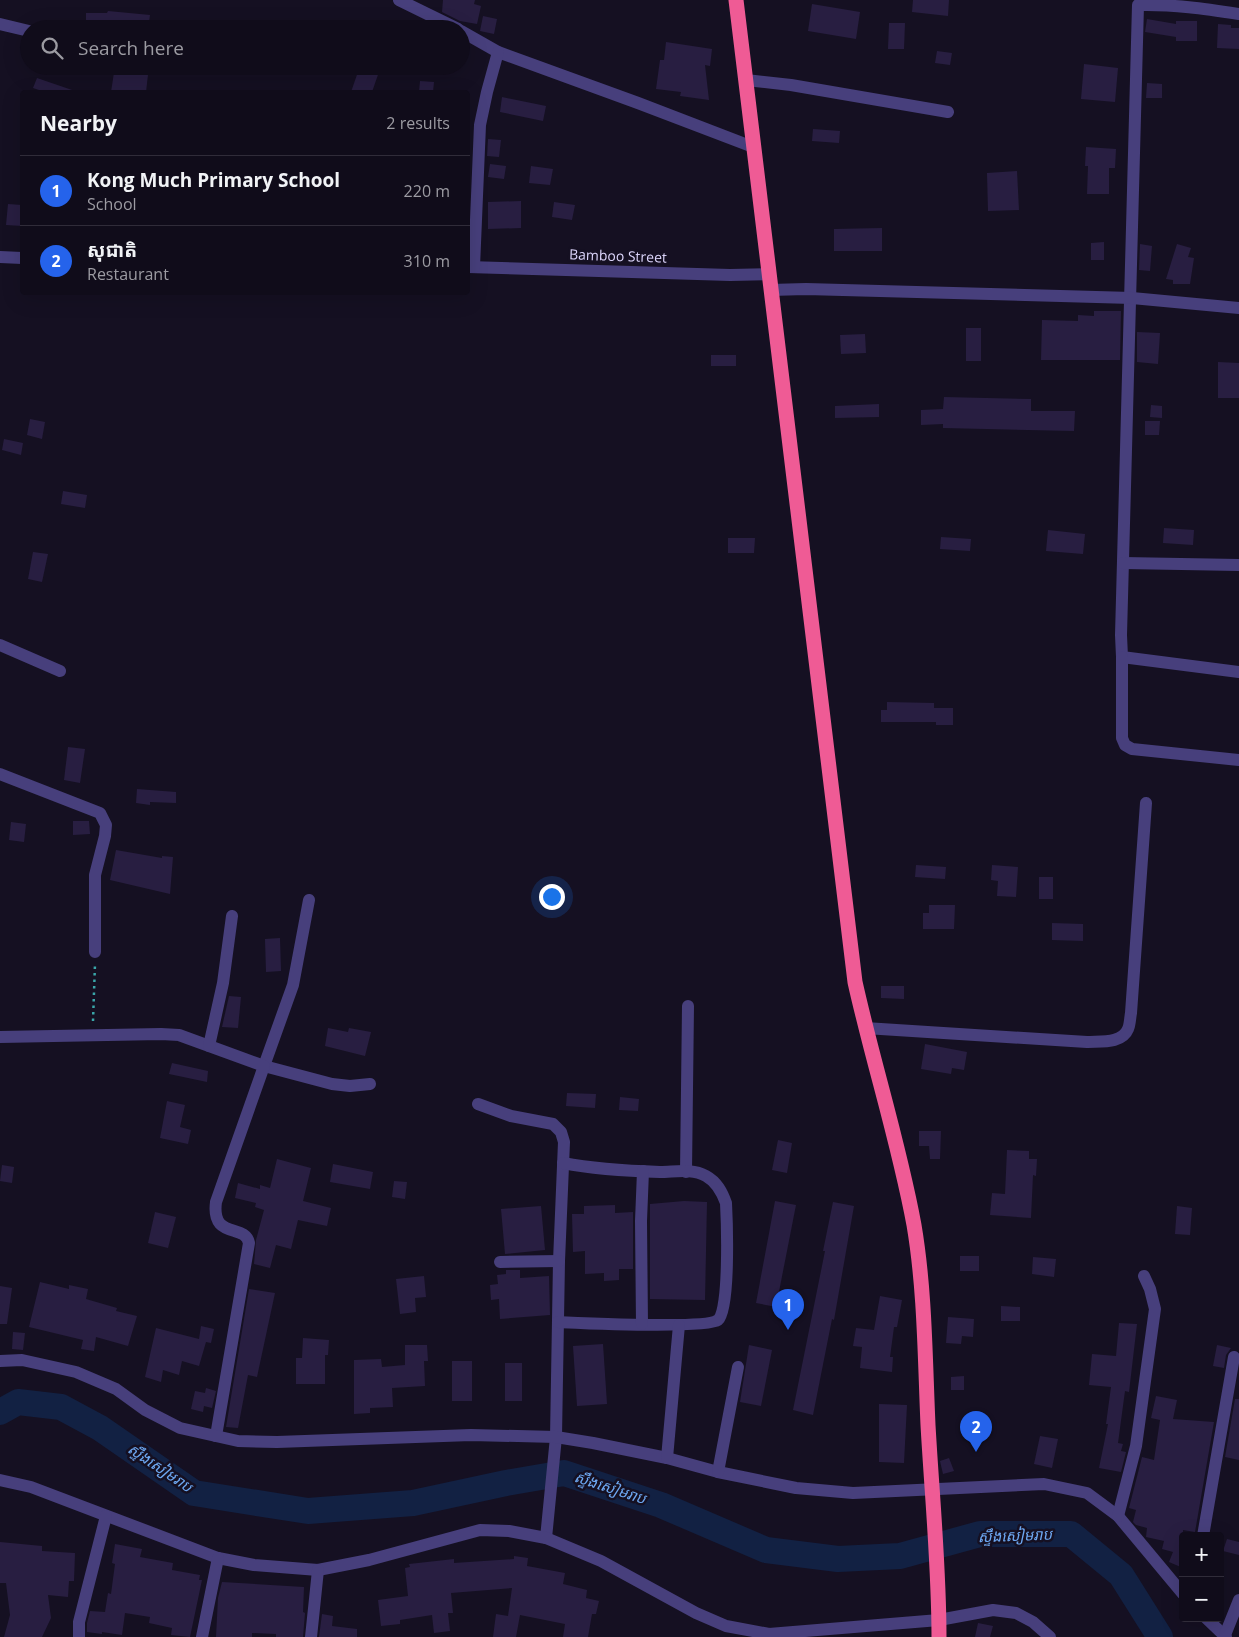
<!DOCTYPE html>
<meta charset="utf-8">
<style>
body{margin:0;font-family:"Open Sans","Noto Sans Khmer",sans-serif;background:#1e1a27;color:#f1f3f6}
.controls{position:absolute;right:15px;bottom:15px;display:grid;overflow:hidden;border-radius:5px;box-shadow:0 5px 20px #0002}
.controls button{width:45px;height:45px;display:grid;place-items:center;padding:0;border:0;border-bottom:1px solid #302c39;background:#100c1a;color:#f1f3f6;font:25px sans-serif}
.you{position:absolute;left:551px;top:896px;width:18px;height:18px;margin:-12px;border:4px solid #fff;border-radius:50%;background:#1a73e8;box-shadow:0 0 0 8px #1a73e833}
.badge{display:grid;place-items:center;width:32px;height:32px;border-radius:50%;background:#2563eb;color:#fff;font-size:16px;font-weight:700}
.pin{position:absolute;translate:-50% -41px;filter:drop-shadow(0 1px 2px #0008)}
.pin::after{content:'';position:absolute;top:26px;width:18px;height:15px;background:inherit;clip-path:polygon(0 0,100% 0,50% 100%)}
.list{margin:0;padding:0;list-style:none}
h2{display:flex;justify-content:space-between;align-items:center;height:65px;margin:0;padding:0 20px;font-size:21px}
h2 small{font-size:16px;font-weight:400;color:#9c9ba2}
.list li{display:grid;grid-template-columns:32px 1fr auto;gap:15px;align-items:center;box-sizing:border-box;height:70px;padding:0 20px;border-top:1px solid #302c39}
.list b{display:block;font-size:19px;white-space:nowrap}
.list p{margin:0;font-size:16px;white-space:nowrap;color:#9c9ba2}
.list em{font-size:16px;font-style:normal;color:#9c9ba2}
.icon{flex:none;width:28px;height:28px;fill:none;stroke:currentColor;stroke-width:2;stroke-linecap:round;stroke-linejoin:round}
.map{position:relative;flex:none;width:1239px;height:1637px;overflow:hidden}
.search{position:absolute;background:#100c1a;box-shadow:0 5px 20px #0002;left:20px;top:20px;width:450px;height:55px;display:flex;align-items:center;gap:12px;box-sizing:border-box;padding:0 18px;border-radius:28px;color:#9c9ba2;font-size:19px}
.panel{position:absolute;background:#100c1a;box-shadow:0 5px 20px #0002;left:20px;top:90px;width:450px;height:205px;border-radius:5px}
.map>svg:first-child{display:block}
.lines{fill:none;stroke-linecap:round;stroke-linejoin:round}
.river{stroke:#122143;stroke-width:26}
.building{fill:#281e41}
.path{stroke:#3aa6a9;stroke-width:2.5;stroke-dasharray:2.5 4;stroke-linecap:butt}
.minor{stroke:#473f7c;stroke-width:12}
.highway{stroke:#ef5b95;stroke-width:15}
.labels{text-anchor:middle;stroke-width:5;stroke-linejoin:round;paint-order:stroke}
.street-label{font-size:14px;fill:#dcd5fb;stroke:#151022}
.water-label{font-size:15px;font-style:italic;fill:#6da7f1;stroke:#151022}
</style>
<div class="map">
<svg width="1239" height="1637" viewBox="0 0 1239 1637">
<rect width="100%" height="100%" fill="#151022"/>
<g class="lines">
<path class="river" d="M0,1412L18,1402L61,1407L100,1428L194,1493L308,1511L413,1503L506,1483L564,1473L661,1505L766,1550L838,1559L900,1556L980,1534H1071L1121,1575L1160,1637"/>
</g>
<g class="building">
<path d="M443,0H475L474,4L481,6L477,24L460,21L442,12Z"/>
<path d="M913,0H949L948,16L912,12Z"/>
<path d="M812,4L860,12L856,39L808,31Z"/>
<path d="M108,11L150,15L148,29H119L99,26V29H86V13H107Z"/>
<path d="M483,16L497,19L494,34L480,31Z"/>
<path d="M1147,19L1176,24V21H1197V41H1176V37L1145,32Z"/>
<path d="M889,23H905L904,49H888Z"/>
<path d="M1218,24L1231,25V28H1239V49L1217,48Z"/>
<path d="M666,42L712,49L710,66L705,65L709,100L680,96L681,92L656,89L660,60H664Z"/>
<path d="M937,51L952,53L950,65L935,63Z"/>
<path d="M1084,64L1118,68L1115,102L1081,99Z"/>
<path d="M115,66H149L146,92H111Z"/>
<path d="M360,66H381L372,92H351Z"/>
<path d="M37,78L75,91L74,92H45L33,88Z"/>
<path d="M420,81L434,82L433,92H419Z"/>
<path d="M1147,83L1162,84V98H1146Z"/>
<path d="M502,97L546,106L543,121L500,112Z"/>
<path d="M813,129L840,131L839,143L812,141Z"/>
<path d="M488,139L501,140L499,157L487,156Z"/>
<path d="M1086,147L1116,149L1115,168H1109V194H1087L1088,166H1085Z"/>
<path d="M490,164L506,166L504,179L488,177Z"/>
<path d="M531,166L553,169L550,185L529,183Z"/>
<path d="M1017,171L1019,210L988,211L987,173Z"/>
<path d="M521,201V228L488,229V202Z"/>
<path d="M554,202L575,205L572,220L552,217Z"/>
<path d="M8,204L22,205V226L6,225Z"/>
<path d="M882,228V251H834V229Z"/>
<path d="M1104,242V260H1091V243Z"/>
<path d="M1140,244L1152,246L1150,271L1139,270Z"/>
<path d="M1177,244L1191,248L1188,257L1194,258L1190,284H1173V280L1166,279Z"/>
<path d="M1094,311H1121L1120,360H1041L1042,320L1078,321V315L1094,316Z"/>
<rect x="966" y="328" width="15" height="33"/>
<path d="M1137,332L1160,333L1158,364L1137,362Z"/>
<path d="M865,334L866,353L841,354L840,335Z"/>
<rect x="711" y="355" width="25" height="11"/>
<path d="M1218,362L1239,363V398H1218Z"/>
<path d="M944,397L1031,399V411H1075L1074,431L943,428V424L921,425V410L943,409Z"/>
<path d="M879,404V417L835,418V406Z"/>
<path d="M1151,405L1162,406V418L1150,417Z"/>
<path d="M30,419L45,422L42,439L27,435Z"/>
<path d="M1145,421H1160L1159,435H1145Z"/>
<path d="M4,439L23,443L21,455L2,450Z"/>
<path d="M63,491L87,495L85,508L61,504Z"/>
<path d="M1164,528L1194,530L1193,545L1163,543Z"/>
<path d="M1048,530L1085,534L1083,554L1046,551Z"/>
<path d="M941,537L971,539L970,551L940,549Z"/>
<path d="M728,538H755L754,553H728Z"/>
<path d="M33,552L48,554L42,582L28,579Z"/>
<path d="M887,702L934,703V708H953V725H936V722H881V710H887Z"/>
<path d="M68,747L85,749L80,783L64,780Z"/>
<path d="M137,789L176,792V803L150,802V805L136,803Z"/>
<path d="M73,821H89L90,834L73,835Z"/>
<path d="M11,822L26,824L24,842L9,840Z"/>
<path d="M116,850L162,858V856L173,857L170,894L110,880Z"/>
<path d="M916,865L946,867L945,879L915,877Z"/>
<path d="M992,865L1018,867L1016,897L997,896L998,881L991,880Z"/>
<rect x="1039" y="877" width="14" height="22"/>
<path d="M929,905H955L954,929H923V913H929Z"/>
<path d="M1052,923L1083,924V941L1052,940Z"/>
<path d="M280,938L281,971L266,972L265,939Z"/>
<path d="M881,986H904V999L881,998Z"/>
<path d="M229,996L241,997L238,1028L222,1027Z"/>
<path d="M328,1028L348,1032L349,1028L371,1032L365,1056L325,1046Z"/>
<path d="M925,1044L967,1052L964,1070L952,1068L951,1074L921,1069Z"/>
<path d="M172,1063L208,1071L207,1082L169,1074Z"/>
<path d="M567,1093L596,1094L595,1108L566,1106Z"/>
<path d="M620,1097L639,1099L638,1111L619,1110Z"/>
<path d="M167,1101L185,1105L180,1127L191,1130L188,1144L160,1138Z"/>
<path d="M919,1131H941L940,1159H930L929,1146H919Z"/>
<path d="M778,1140L792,1143L787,1173L772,1170Z"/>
<path d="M1007,1150L1029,1151V1159H1037L1036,1176L1033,1175L1031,1218L990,1215L992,1193L1005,1194Z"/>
<path d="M277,1159L311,1168L303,1201L331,1208L327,1226L298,1220L291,1249L276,1245L270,1268L254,1264L256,1240L264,1210L255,1207L256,1203L235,1198L238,1183L260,1189V1185L270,1188Z"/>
<path d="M333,1164L373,1172L370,1189L330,1182Z"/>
<path d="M2,1165L14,1167L12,1183L0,1181Z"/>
<path d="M394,1181L407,1182L405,1199L392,1197Z"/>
<path d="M684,1201L707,1202L705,1300L650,1299V1204Z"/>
<path d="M775,1201L796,1205L776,1307L756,1303Z"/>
<path d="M833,1202L854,1206L834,1320L832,1319L813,1415L793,1410L825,1251H823Z"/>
<path d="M615,1205V1213L633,1212V1269H619V1280L604,1281V1273L585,1274V1251L573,1252L572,1214H584V1206Z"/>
<path d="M541,1206L545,1250L505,1254L501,1209Z"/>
<path d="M1177,1206L1192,1208L1190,1235L1175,1234Z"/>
<path d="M155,1212L176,1217L168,1248L148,1243Z"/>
<rect x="960" y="1256" width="19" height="15"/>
<path d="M1033,1257L1056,1259L1054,1277L1032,1274Z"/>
<path d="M506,1270H520V1278L549,1276L550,1315L500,1319L499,1299L491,1300L490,1285L498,1284L497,1275L506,1274Z"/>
<path d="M424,1276L426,1297L415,1298L416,1312L400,1314L396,1279Z"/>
<path d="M40,1282L69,1289V1285L88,1289L86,1299L117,1308L116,1311L137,1316L128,1346L96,1337L94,1351L81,1349L83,1340L29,1327Z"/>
<path d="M0,1286L12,1288L7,1324H0Z"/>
<path d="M249,1289L275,1293L257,1377L248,1375L238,1428L226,1427Z"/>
<path d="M880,1296L902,1300L897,1327H894L890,1357H893L892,1372L860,1368L862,1347L853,1346L856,1328L874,1330Z"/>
<path d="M1001,1306L1020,1307V1321H1001Z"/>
<path d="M948,1317L974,1319L973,1337L962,1336L961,1344L946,1343Z"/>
<path d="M1119,1323L1137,1324L1129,1392L1125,1391L1118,1443L1123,1444L1121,1451L1126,1452L1121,1472L1099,1468L1108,1424H1106L1111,1387L1089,1385L1092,1354L1116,1356Z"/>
<path d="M201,1326L214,1329L211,1343L206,1342L199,1366L182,1361L179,1375L163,1370L161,1382L145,1377L156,1328L199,1339Z"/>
<path d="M13,1332L25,1333L23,1350L12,1349Z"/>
<path d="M303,1338L329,1340L328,1355H325V1384H296V1358H302Z"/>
<path d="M603,1344L607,1404L577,1406L573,1346Z"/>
<path d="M405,1345H427L428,1361H424L425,1386L392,1388L393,1407L370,1408V1413L354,1414V1360L381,1359L382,1367L405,1365Z"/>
<path d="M749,1345L772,1350L761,1406L740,1402Z"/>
<path d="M1217,1345L1231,1348L1226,1355L1224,1368L1213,1366Z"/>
<rect x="452" y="1361" width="20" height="40"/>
<rect x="505" y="1363" width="17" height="38"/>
<path d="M964,1376V1390H951V1377Z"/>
<path d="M206,1388L216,1391L212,1408L204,1406L203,1412L191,1409L195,1391L205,1393Z"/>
<path d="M1156,1396L1177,1400L1173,1419L1214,1422L1195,1532L1183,1530V1568L1169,1562L1173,1552L1162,1549L1164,1541L1146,1537L1147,1528L1136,1525L1133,1522L1136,1510L1129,1508L1142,1457L1154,1460L1160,1420L1151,1418Z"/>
<path d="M1235,1399H1239V1460L1225,1457Z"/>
<path d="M879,1404L907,1405L904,1463L879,1462Z"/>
<path d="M1040,1436L1058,1439L1052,1468L1034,1464Z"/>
<path d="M949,1458L954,1471L943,1474L940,1461Z"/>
<path d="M1227,1539L1239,1542V1555L1223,1551Z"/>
<path d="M0,1542L42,1546V1551L75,1553L74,1581H69L68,1597L48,1595L51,1618L42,1637H4L10,1615L6,1583H0Z"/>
<path d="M115,1544L142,1549L140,1557L173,1563L172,1570L200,1575L199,1580H202L190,1637L171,1635L172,1628L149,1623L150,1617L125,1613L122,1635L102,1632V1634L87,1632V1623L90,1611L105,1612L108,1593L111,1594L115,1564L112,1563Z"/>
<path d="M514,1556L528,1558L527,1566L565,1573L563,1584L587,1590L586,1598L599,1601L596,1614H592L588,1637H563L565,1624L520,1615L516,1637H493L496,1614L508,1616L512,1588L451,1593L453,1613H448L450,1631L434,1633L432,1615L400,1620V1624L381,1626L378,1600L408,1596L405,1568L410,1567L409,1564L454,1559V1563L514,1559Z"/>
<path d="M222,1582L304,1587L303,1612L305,1613L303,1637H276V1634L252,1633V1637H216L218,1598Z"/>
<path d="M322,1614L333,1616L332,1626L357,1629V1637H319Z"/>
<path d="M978,1623L993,1626L990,1637H975Z"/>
</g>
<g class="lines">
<path class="path" d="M93,1021L95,964"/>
<g class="minor">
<path d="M399,0L458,29"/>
<path d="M1239,14C1206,9 1172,4 1138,5L1121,635L1122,657L1239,672"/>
<path d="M0,24L29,31"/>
<path d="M461,31L498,52L638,103L753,147"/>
<path d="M746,80L791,85L948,112"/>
<path d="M0,257L22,258"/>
<path d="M468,267L730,275L769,274"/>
<path d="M474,267L480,125L487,92L498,52"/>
<path d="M770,290L806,289L1132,298L1239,308"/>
<path d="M1123,563L1239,565"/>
<path d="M0,645L60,671"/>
<path d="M1122,657V738L1125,745L1132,749L1239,760"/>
<path d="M0,774L100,813L106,825L105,836L95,875V952"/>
<path d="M309,900L293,985L264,1066L332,1084L350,1086L370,1084"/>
<path d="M865,1028L1087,1042C1100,1041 1122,1044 1128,1029C1130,1025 1130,1018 1131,1013L1146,803"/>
<path d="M0,1037L161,1034L179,1035L264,1066L216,1202C211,1240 245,1223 249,1243L216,1436"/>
<path d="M209,1046L223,983L232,916"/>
<path d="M478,1104L511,1116L553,1124L561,1132L564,1142L559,1261L556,1437L546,1538"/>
<path d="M686,1172L688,1006"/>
<path d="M500,1262L559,1261"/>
<path d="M558,1322C581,1323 706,1329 718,1320C730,1310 727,1222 726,1203C722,1192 717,1182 706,1176C692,1168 675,1172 660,1172C627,1171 594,1169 563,1163"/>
<path d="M642,1324L641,1221L643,1171"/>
<path d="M0,1361L22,1360L76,1372L116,1389L145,1410L180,1428L238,1441L277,1442L471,1435L556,1437L593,1443L667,1458L718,1472L796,1488L853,1493L1044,1484L1087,1493L1118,1516L1183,1594"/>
<path d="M667,1458L679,1325"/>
<path d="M718,1472L738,1367"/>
<path d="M0,1480L31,1487L218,1558L254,1565L318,1570L369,1560L480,1530L509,1531L546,1538L601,1561L696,1613L726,1626L769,1634L939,1620L993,1610L1016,1613L1033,1622L1050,1637"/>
<path d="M1118,1516L1136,1446L1155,1309L1150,1289L1144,1276"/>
<path d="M1203,1536L1234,1357"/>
<path d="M1206,1618L1226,1637"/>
<path d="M1225,1635L1239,1600"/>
<path d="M79,1637V1622L106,1516"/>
<path d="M202,1637L218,1558"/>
<path d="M311,1637L318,1570"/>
</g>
<path class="highway" d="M736,0L855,982C873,1063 899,1143 914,1225C925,1290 925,1359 928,1425C932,1496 939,1566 939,1637"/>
</g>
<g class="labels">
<g class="street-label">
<text transform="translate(618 256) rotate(2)" y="5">Bamboo Street</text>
</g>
<g class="water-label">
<text transform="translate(160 1468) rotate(34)" y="5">ស្ទឹងសៀមរាប</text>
<text transform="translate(610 1488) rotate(18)" y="5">ស្ទឹងសៀមរាប</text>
<text transform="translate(1015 1536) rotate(-2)" y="5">ស្ទឹងសៀមរាប</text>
</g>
</g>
</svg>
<div class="controls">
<button>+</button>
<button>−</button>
</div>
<div class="you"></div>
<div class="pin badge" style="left:788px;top:1330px">1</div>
<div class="pin badge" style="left:976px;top:1452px">2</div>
<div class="search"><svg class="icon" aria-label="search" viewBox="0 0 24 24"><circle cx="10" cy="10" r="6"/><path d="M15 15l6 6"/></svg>Search here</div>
<section class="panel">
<h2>Nearby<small>2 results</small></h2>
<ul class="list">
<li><span class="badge">1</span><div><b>Kong Much Primary School</b><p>School</p></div><em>220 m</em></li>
<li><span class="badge">2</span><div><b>សុជាតិ</b><p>Restaurant</p></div><em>310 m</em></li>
</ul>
</section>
</div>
